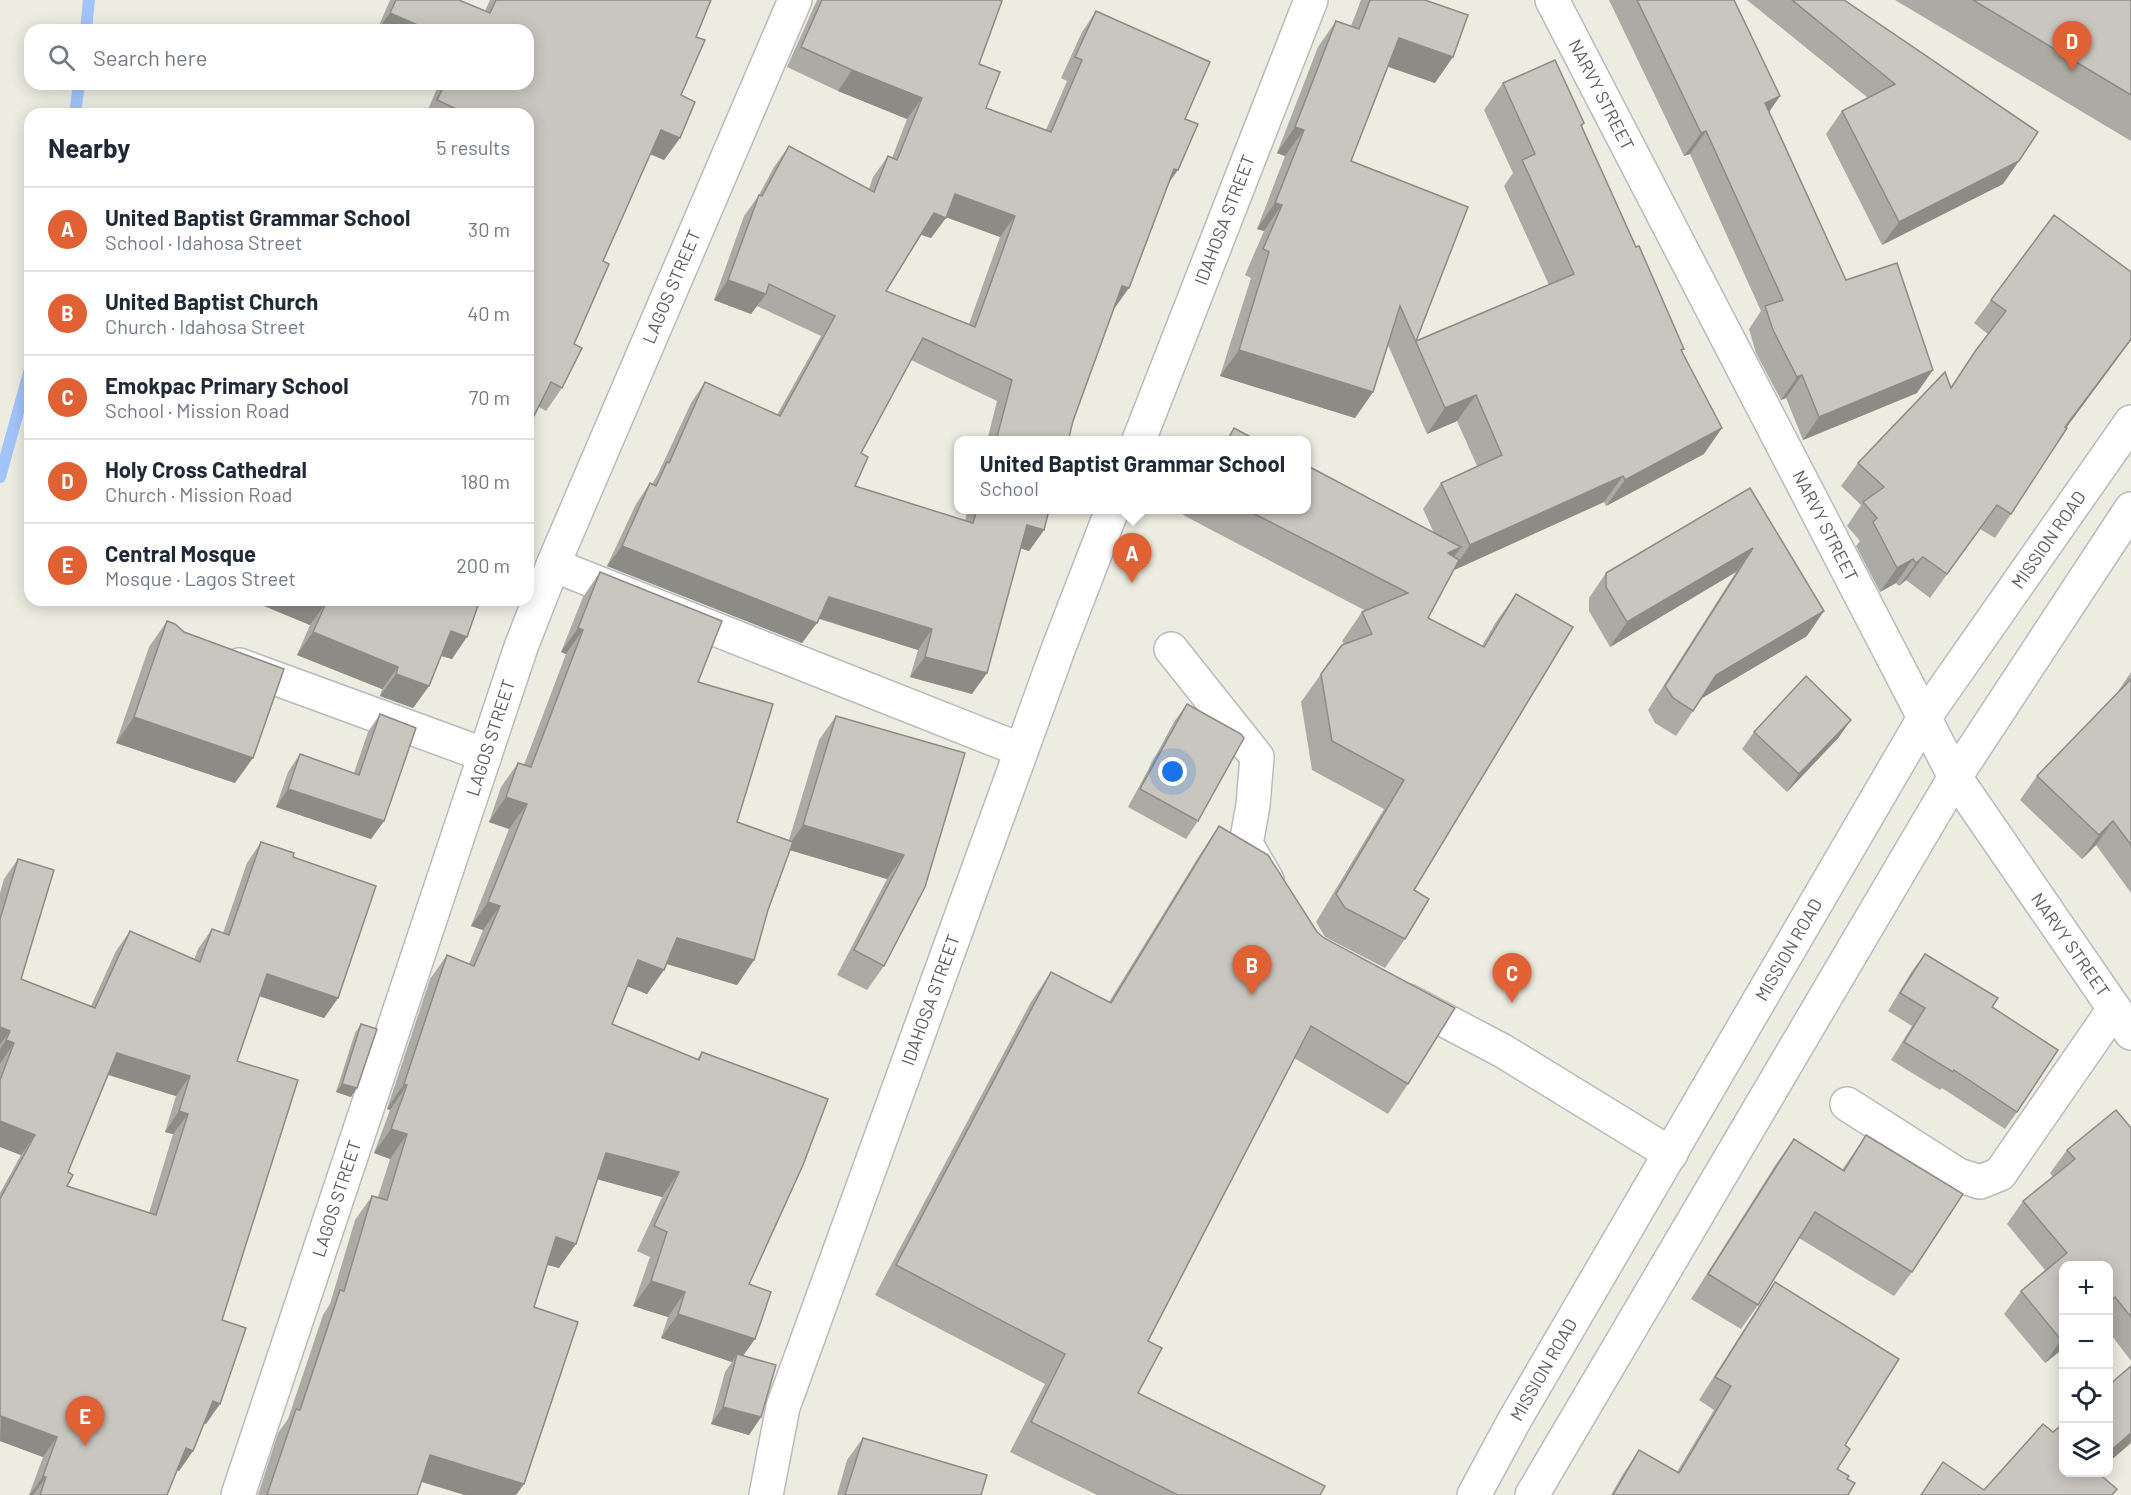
<!DOCTYPE html>
<meta charset="utf-8">
<style>
body{margin:0;font-family:Barlow,sans-serif;background:#f6f6f7;color:#1f2937}
.controls{position:absolute;right:18px;bottom:18px;display:grid;overflow:hidden;border-radius:12px;box-shadow:0 3px 15px #0003}
.controls button{width:54px;height:54px;display:grid;place-items:center;padding:0;border:0;border-bottom:2px solid #e0e1e3;background:#fff;color:#1f2937;font:30px sans-serif}
.you{position:absolute;left:1173px;top:772px;width:21px;height:21px;margin:-15px;border:4px solid #fff;border-radius:50%;background:#1a73e8;box-shadow:0 0 0 9px #1a73e833}
.badge{display:grid;place-items:center;width:39px;height:39px;border-radius:50%;background:#e06133;color:#fff;font-size:20px;font-weight:700}
.pin{position:absolute;translate:-50% -50px;filter:drop-shadow(0 2px 3px #0008)}
.pin::after{content:'';position:absolute;top:32px;width:21px;height:18px;background:inherit;clip-path:polygon(0 0,100% 0,50% 100%)}
.popup{position:absolute;left:954px;top:436px;width:357px;height:78px;box-sizing:border-box;display:grid;place-content:center;border-radius:12px;background:#fff;filter:drop-shadow(0 2px 4px #0005);font-size:20px;white-space:nowrap;color:#747a83}
.popup b{font-size:22px;color:#1f2937}
.popup::after{content:'';position:absolute;left:50%;top:100%;margin-left:-12px;border:12px solid transparent;border-top-color:#fff}
.list{margin:0;padding:0;list-style:none}
h2{display:flex;justify-content:space-between;align-items:center;height:78px;margin:0;padding:0 24px;font-size:26px}
h2 small{font-size:20px;font-weight:400;color:#747a83}
.list li{display:grid;grid-template-columns:39px 1fr auto;gap:18px;align-items:center;box-sizing:border-box;height:84px;padding:0 24px;border-top:2px solid #e0e1e3}
.list b{display:block;font-size:22px;white-space:nowrap}
.list p{margin:0;font-size:20px;white-space:nowrap;color:#747a83}
.list em{font-size:20px;font-style:normal;color:#747a83}
.icon{flex:none;width:33px;height:33px;fill:none;stroke:currentColor;stroke-width:2;stroke-linecap:round;stroke-linejoin:round}
.map{position:relative;flex:none;width:2131px;height:1495px;overflow:hidden}
.search{position:absolute;background:#fff;box-shadow:0 3px 15px #0003;left:24px;top:24px;width:510px;height:66px;display:flex;align-items:center;gap:15px;box-sizing:border-box;padding:0 21px;border-radius:18px;color:#747a83;font-size:22px}
.panel{position:absolute;background:#fff;box-shadow:0 3px 15px #0003;left:24px;top:108px;width:510px;height:498px;border-radius:18px}
.map>svg:first-child{display:block}
.lines{fill:none;stroke-linecap:round;stroke-linejoin:round}
.stream{stroke:#a3c4fb;stroke-width:12}
.minor-casing{stroke:#b9bac0;stroke-width:36}
.minor{stroke:#fff;stroke-width:33}
.wall{fill:#acaaa4;fill-rule:evenodd}
.shaded-wall{fill:#8c8b86}
.building{fill:#c8c6bf;stroke:#8c8b86;stroke-width:1.5;fill-rule:evenodd}
.labels{text-anchor:middle;stroke-width:6;stroke-linejoin:round;paint-order:stroke}
.street-label{font-size:18px;fill:#5a5c62;stroke:#fff}
</style>
<div class="map">
<svg width="2131" height="1495" viewBox="0 0 2131 1495">
<rect width="100%" height="100%" fill="#ecece1"/>
<g class="lines">
<g class="stream">
<path d="M86,30L89,0"/>
<path d="M75,114L79,84"/>
<path d="M0,477L30,369"/>
</g>
<defs>
<g id="minor">
<path d="M1552,0L1955,777L2131,1033"/>
<path d="M1139,440L1311,0"/>
<path d="M553,565L1021,750"/>
<path d="M1171,649L1257,757L1253,805L1246,844L1267,880"/>
<path d="M239,665L485,755"/>
<path d="M1408,1001L1503,1051L1671,1154"/>
<path d="M1847,1104L1958,1175L1980,1182L2000,1174L2114,1009"/>
<path d="M238,1495L521,647L553,565L795,0"/>
<path d="M766,1495L783,1407L1059,647L1112,510"/>
<path d="M1474,1495L1514,1421L1924,718L2131,422"/>
<path d="M1532,1495L1955,777L2131,509"/>
</g>
</defs>
<use href="#minor" class="minor-casing"/>
<use href="#minor" class="minor"/>
</g>
<g class="wall">
<path d="M390,0H459L485,11L490,0H711L696,37L681,95L680,138L664,160L650,154L603,261L574,344L562,388L546,411L539,407L528,114H426L439,84H528V30H377Z"/>
<path d="M817,0H999L979,64L986,108L1046,130L1067,81L1061,78L1082,32L1096,11L1185,119L1168,185L1114,309L1073,421L1068,441H987L997,401L911,360L861,453L855,486L965,521L968,510H1049L1044,530L1029,551L1021,548L972,694L910,677L918,650L819,619L802,643L607,566L636,504L650,483L652,484L658,474L691,403L705,382L777,415L821,336L757,306L751,314L714,300L744,216L759,195L774,167L789,146L869,189L873,177L888,156L892,158L907,119L838,91L787,67ZM946,217L1000,237L969,324L886,291L921,235L931,238Z"/>
<path d="M1361,0H1425L1435,83L1388,67L1351,161L1416,341L1549,285L1504,186L1513,173L1484,110L1503,83L1584,123L1582,127L1682,352L1704,454L1606,506L1604,502L1454,570L1428,618L1482,646L1496,622L1516,594L1414,890L1405,939L1385,968L1325,937L1316,922L1384,809L1312,770L1301,702L1321,674L1344,644L1342,641L1362,612L1366,611L1183,515L1186,510H1306L1434,533L1423,509L1441,483L1477,466L1457,421L1427,434L1388,345L1373,392L1355,418L1220,376L1251,278L1245,275L1264,231L1257,229L1285,156L1277,153L1318,47L1336,21L1351,26Z"/>
<path d="M1609,0H1734L1780,96L1769,112L1846,280L1917,393L1803,440L1786,398L1781,400L1756,353L1749,329L1761,311L1690,154L1684,156Z"/>
<path d="M1747,0H1844L2003,184L1882,245L1826,134L1842,111L1868,98Z"/>
<path d="M1895,0H2131V141Z"/>
<path d="M2131,272V340L2066,428L2011,514L1995,538L1980,529L1930,598L1906,580L1899,586L1896,583L1880,592L1856,546L1860,541L1847,526L1861,505L1841,486L1858,463L1951,387L1988,334L1974,323L1991,300Z"/>
<path d="M1750,488L1807,636L1702,698L1676,736L1655,723L1648,710L1736,572L1610,647L1589,611V598L1606,573Z"/>
<path d="M600,572L698,682L737,822L789,840L819,740L836,716L965,753L884,966L867,990L837,975L887,879L790,850L768,910L754,960L737,985L667,964L647,994L627,986L612,1024L697,1059L702,1052L749,1284L743,1356L761,1417L749,1435L711,1424L725,1372L732,1362L661,1338L668,1317L633,1306L650,1257L637,1251L662,1197L597,1179L559,1268L547,1265L534,1307L524,1484L516,1495H465L421,1482L417,1495H258L278,1433L288,1419L323,1315L330,1304L355,1220L372,1196L378,1197L390,1159L374,1153L390,1110L387,1109L430,979L447,955L469,964L483,930L471,926L509,829L489,822L501,787L518,763L524,765L566,654L561,652L583,597Z"/>
<path d="M250,600H480L452,659L441,656L429,686L413,708L380,696L382,689L297,655L310,625Z"/>
<path d="M167,621L235,783L116,743L149,647Z"/>
<path d="M2131,672V893L2096,845L2082,859L2020,800L2037,776L2117,693Z"/>
<path d="M1187,704L1198,821L1186,839L1128,807L1174,722Z"/>
<path d="M380,714L384,821L371,839L276,807L288,772L300,754L354,773L368,732Z"/>
<path d="M1754,732L1839,737L1787,792L1742,749Z"/>
<path d="M1219,826L1408,1084L1388,1114L1294,1058L1148,1341L1138,1393L1320,1495H1097L1010,1452L1045,1384L875,1295L1031,1002L1051,972L1109,1002L1199,856Z"/>
<path d="M261,842L293,857L338,998L324,1018L259,996L237,1061L222,1320L206,1424L204,1423L193,1451L179,1471L177,1470L167,1495H29L43,1457L0,1441V1193L21,1155L0,1147V893L4,879L18,859L21,979L91,1006L116,951L130,931L194,960L198,949L212,929L223,933L247,863ZM108,1075L176,1096L165,1132L173,1134L149,1213L67,1186L68,1172Z"/>
<path d="M1925,954L1992,1007L2017,1112L2005,1129L1942,1088L1940,1090L1891,1060L1912,1026L1888,1011L1912,971Z"/>
<path d="M361,1024L351,1097L336,1092L355,1033Z"/>
<path d="M2131,1128V1361L2109,1332V1266H2064V1348L2045,1363L2004,1314L2021,1291L2045,1270L2007,1224L2023,1201L2053,1177L2050,1173L2067,1150Z"/>
<path d="M1866,1135L1912,1272L1894,1296L1799,1238L1758,1305L1741,1329L1691,1299L1776,1164L1794,1139L1842,1170Z"/>
<path d="M1775,1282L1845,1445L1837,1469L1847,1479L1848,1495H1611L1623,1474L1639,1450L1677,1472L1714,1410L1699,1400L1759,1306Z"/>
<path d="M863,1438L981,1495H837L847,1460Z"/>
</g>
<g class="shaded-wall">
<path d="M390,13L429,30H378Z"/>
<path d="M1399,38L1453,57L1435,83L1381,64Z"/>
<path d="M852,70L922,98L907,119L838,91Z"/>
<path d="M1780,96L1764,119L1765,103Z"/>
<path d="M1295,127L1304,130L1285,156L1277,153Z"/>
<path d="M661,130L680,138L664,160L645,152Z"/>
<path d="M1706,131L1690,154L1684,156L1701,133Z"/>
<path d="M2019,161L2003,184L1882,245L1899,222Z"/>
<path d="M1174,169L1178,170L1163,191Z"/>
<path d="M955,194L1015,216L1000,237L940,215Z"/>
<path d="M1275,203L1282,205L1264,231L1257,229Z"/>
<path d="M934,213L946,218L931,238L920,234Z"/>
<path d="M728,280L766,294L751,314L714,300Z"/>
<path d="M1122,286L1129,288L1114,309L1108,306Z"/>
<path d="M2131,339V340L2049,451L2065,427Z"/>
<path d="M1239,350L1373,392L1355,418L1220,376Z"/>
<path d="M1933,370L1917,393L1803,440L1819,417Z"/>
<path d="M1802,375L1786,398L1781,400L1797,377Z"/>
<path d="M1476,395L1457,421L1427,434L1445,408Z"/>
<path d="M1722,428L1704,454L1606,506L1625,480Z"/>
<path d="M1623,476L1604,502L1452,571L1470,545Z"/>
<path d="M1027,525L1044,530L1029,551L1013,546Z"/>
<path d="M622,546L817,623L802,643L607,566Z"/>
<path d="M1461,547L1441,576L1448,553Z"/>
<path d="M1753,548L1736,572L1610,647L1627,622Z"/>
<path d="M1923,557L1906,580L1899,586L1916,563Z"/>
<path d="M1913,559L1896,583L1880,592L1897,568Z"/>
<path d="M829,597L932,629L918,650L815,617Z"/>
<path d="M250,600H320L326,603L310,625Z"/>
<path d="M1824,611L1807,636L1699,700L1716,675Z"/>
<path d="M578,628L583,630L566,654L561,652Z"/>
<path d="M451,631L467,637L452,659L435,654Z"/>
<path d="M313,632L398,667L382,689L297,655Z"/>
<path d="M925,657L987,673L972,694L910,677Z"/>
<path d="M396,674L429,686L413,708L380,696Z"/>
<path d="M134,717L253,758L235,783L116,743Z"/>
<path d="M1851,720L1839,737L1787,792L1799,774Z"/>
<path d="M288,789L384,821L371,839L276,807Z"/>
<path d="M506,797L527,804L509,829L489,822Z"/>
<path d="M2113,821L2096,845L2082,859L2099,835Z"/>
<path d="M803,825L904,855L887,879L786,849Z"/>
<path d="M488,902L500,906L483,930L471,926Z"/>
<path d="M677,938L754,960L737,985L660,962Z"/>
<path d="M638,960L664,970L647,994L621,984Z"/>
<path d="M267,974L338,998L324,1018L253,994Z"/>
<path d="M0,1027L10,1031L0,1045Z"/>
<path d="M6,1040L14,1043L0,1064V1049Z"/>
<path d="M117,1053L190,1076L176,1096L103,1073Z"/>
<path d="M342,1084L357,1088L351,1097L336,1092Z"/>
<path d="M404,1084L407,1085L390,1110L387,1109Z"/>
<path d="M179,1111L188,1114L173,1134L165,1132Z"/>
<path d="M0,1121L35,1135L21,1155L0,1147Z"/>
<path d="M391,1129L407,1134L390,1159L374,1153Z"/>
<path d="M606,1153L679,1172L662,1197L589,1177Z"/>
<path d="M556,1237L576,1244L559,1268L539,1262Z"/>
<path d="M651,1281L685,1292L668,1317L633,1306Z"/>
<path d="M678,1314L755,1339L738,1363L737,1354L732,1362L661,1338Z"/>
<path d="M2064,1338V1348L2045,1363L2061,1340Z"/>
<path d="M213,1401L220,1404L206,1424L199,1422Z"/>
<path d="M723,1407L761,1417L749,1435L711,1424Z"/>
<path d="M1,1416L57,1437L43,1457L0,1441Z"/>
<path d="M2131,1433V1443L2109,1462V1452Z"/>
<path d="M186,1448L193,1451L179,1471L172,1468Z"/>
<path d="M430,1455L524,1484L516,1495H465L413,1479Z"/>
<path d="M43,1476L46,1477L33,1495H30Z"/>
</g>
<g class="building">
<path d="M396,0H459L490,13L496,0H711L696,37L705,40L681,95L695,102L680,138L661,130L603,261L609,264L574,344L582,348L562,388L551,382L528,428V114H467L437,100L445,84H528V30H429L390,13Z"/>
<path d="M822,0H999L1002,1L979,64L1000,72L986,108L1051,132L1082,60L1075,57L1096,11L1210,62L1185,119L1198,124L1178,170L1174,169L1129,288L1122,286L1073,421L1068,441H996L1012,380L923,338L861,453L868,457L855,486L973,523L977,510H1049L1044,530L1027,525L987,673L925,657L932,629L829,597L817,623L622,546L650,483L656,486L667,462L669,463L705,382L780,416L835,316L769,284L766,294L728,280L759,195L762,196L789,146L874,192L888,156L897,160L922,98L852,70L801,47ZM955,194L1015,216L975,327L886,291L934,213L946,218Z"/>
<path d="M1370,0H1425L1468,15L1453,57L1399,38L1351,161L1468,207L1416,341L1574,274L1522,160L1535,154L1503,83L1555,60L1584,123L1581,125L1636,247L1639,246L1684,349L1681,350L1722,428L1625,480L1623,476L1470,545L1441,483L1502,455L1476,395L1445,408L1400,306L1373,392L1239,350L1269,252L1263,249L1282,205L1275,203L1304,130L1295,127L1336,21L1359,29Z"/>
<path d="M1637,0H1734L1780,96L1765,103L1846,280L1897,263L1933,370L1819,417L1802,375L1797,377L1773,330L1765,306L1783,300L1706,131L1701,133Z"/>
<path d="M1792,0H1844L2038,132L2019,161L1899,222L1842,111L1895,84Z"/>
<path d="M1973,0H2131V95Z"/>
<path d="M2054,215L2131,272V339L2065,427L2067,428L2011,514L1997,505L1947,574L1923,557L1916,563L1913,559L1897,568L1873,522L1877,518L1863,502L1884,487L1858,463L1945,372L1951,388L1976,350L2006,311L1991,300Z"/>
<path d="M1234,428L1258,441H1227Z"/>
<path d="M1306,465L1461,547L1448,553L1459,560L1428,618L1484,647L1516,594L1573,627L1414,890L1429,899L1405,939L1345,908L1336,894L1404,780L1332,741L1321,674L1342,645L1372,634L1362,612L1408,593L1247,510H1306Z"/>
<path d="M1750,488L1824,611L1716,675L1693,711L1673,698L1665,686L1753,548L1627,622L1606,587V573Z"/>
<path d="M600,572L722,621L698,682L773,704L737,822L793,842L768,910L754,960L677,938L664,970L638,960L612,1024L699,1060L702,1052L828,1099L803,1165L749,1284L771,1292L755,1339L678,1314L685,1292L651,1281L667,1232L654,1226L679,1172L606,1153L576,1244L556,1237L534,1307L578,1322L524,1484L430,1455L417,1495H267L296,1409L300,1410L340,1290L344,1291L372,1196L387,1200L407,1134L391,1129L407,1085L404,1084L447,955L474,966L500,906L488,902L527,804L506,797L518,763L531,767L583,630L578,628Z"/>
<path d="M320,600H480L467,637L451,631L429,686L396,674L398,667L313,632L326,603Z"/>
<path d="M167,621L175,624L184,632L284,669L253,758L134,717Z"/>
<path d="M1806,676L1851,720L1799,774L1754,732Z"/>
<path d="M2131,679V845L2113,821L2099,835L2037,776Z"/>
<path d="M1187,704L1241,734L1244,738L1198,821L1140,789Z"/>
<path d="M380,714L416,728L384,821L288,789L300,754L359,775Z"/>
<path d="M836,716L965,753L925,887L884,966L854,950L904,855L803,825Z"/>
<path d="M1219,826L1268,855L1317,932L1324,938L1455,1008L1408,1084L1311,1026L1148,1341L1162,1348L1138,1393L1325,1486L1320,1495H1178L1031,1422L1065,1354L896,1265L1051,972L1111,1003Z"/>
<path d="M261,842L294,853L293,857L376,886L338,998L267,974L237,1061L298,1080L222,1320L246,1328L220,1404L213,1401L193,1451L186,1448L167,1495H40L46,1477L43,1476L57,1437L1,1416L0,1417V1199L35,1135L0,1121V1080L14,1043L6,1040L10,1031L0,1027V919L18,859L54,870L21,979L95,1008L130,931L200,962L212,929L229,935ZM117,1053L190,1076L179,1111L188,1114L156,1215L67,1186L73,1175L68,1172Z"/>
<path d="M1925,954L1998,998L1992,1007L2058,1050L2017,1112L1954,1070L1953,1072L1904,1042L1925,1008L1900,993Z"/>
<path d="M361,1024L377,1029L357,1088L342,1084Z"/>
<path d="M2116,1110L2131,1128V1317L2115,1297L2109,1302V1266H2064V1338L2061,1340L2021,1291L2067,1253L2023,1201L2075,1159L2067,1150Z"/>
<path d="M1866,1135L1963,1194L1912,1272L1815,1212L1758,1305L1708,1274L1794,1139L1844,1171Z"/>
<path d="M1775,1282L1899,1359L1845,1445L1850,1449L1837,1469L1849,1476L1847,1479L1855,1483L1848,1495H1613L1639,1450L1679,1473L1731,1386L1715,1377Z"/>
<path d="M737,1354L776,1365L761,1417L723,1407Z"/>
<path d="M2131,1366V1433L2109,1452V1385Z"/>
<path d="M2064,1423V1473H2098L2117,1489L2112,1495H1921L1943,1462L1984,1490L2043,1424L2053,1432Z"/>
<path d="M863,1438L987,1475L981,1495H845Z"/>
</g>
<g class="labels">
<g class="street-label">
<text transform="translate(1601 95) rotate(63)" y="6">NARVY STREET</text>
<text transform="translate(1225 220) rotate(-69)" y="6">IDAHOSA STREET</text>
<text transform="translate(672 287) rotate(-67)" y="6">LAGOS STREET</text>
<text transform="translate(1825 526) rotate(63)" y="6">NARVY STREET</text>
<text transform="translate(2049 540) rotate(-55)" y="6">MISSION ROAD</text>
<text transform="translate(491 738) rotate(-72)" y="6">LAGOS STREET</text>
<text transform="translate(2070 945) rotate(55)" y="6">NARVY STREET</text>
<text transform="translate(1789 950) rotate(-60)" y="6">MISSION ROAD</text>
<text transform="translate(931 1000) rotate(-70)" y="6">IDAHOSA STREET</text>
<text transform="translate(337 1199) rotate(-72)" y="6">LAGOS STREET</text>
<text transform="translate(1544 1370) rotate(-60)" y="6">MISSION ROAD</text>
</g>
</g>
</svg>
<div class="controls">
<button>+</button>
<button>−</button>
<button><svg class="icon" aria-label="locate" viewBox="0 0 24 24"><circle cx="12" cy="12" r="6"/><path d="M12 2v4M12 18v4M2 12h4M18 12h4"/></svg></button>
<button><svg class="icon" aria-label="layers" viewBox="0 0 24 24"><path d="M12 4l9 5-9 5-9-5zM3 14l9 5 9-5"/></svg></button>
</div>
<div class="you"></div>
<div class="pin badge" style="left:1132px;top:583px">A</div>
<div class="popup"><b>United Baptist Grammar School</b>School</div>
<div class="pin badge" style="left:1252px;top:995px">B</div>
<div class="pin badge" style="left:1512px;top:1003px">C</div>
<div class="pin badge" style="left:2072px;top:71px">D</div>
<div class="pin badge" style="left:85px;top:1446px">E</div>
<div class="search"><svg class="icon" aria-label="search" viewBox="0 0 24 24"><circle cx="10" cy="10" r="6"/><path d="M15 15l6 6"/></svg>Search here</div>
<section class="panel">
<h2>Nearby<small>5 results</small></h2>
<ul class="list">
<li><span class="badge">A</span><div><b>United Baptist Grammar School</b><p>School · Idahosa Street</p></div><em>30 m</em></li>
<li><span class="badge">B</span><div><b>United Baptist Church</b><p>Church · Idahosa Street</p></div><em>40 m</em></li>
<li><span class="badge">C</span><div><b>Emokpac Primary School</b><p>School · Mission Road</p></div><em>70 m</em></li>
<li><span class="badge">D</span><div><b>Holy Cross Cathedral</b><p>Church · Mission Road</p></div><em>180 m</em></li>
<li><span class="badge">E</span><div><b>Central Mosque</b><p>Mosque · Lagos Street</p></div><em>200 m</em></li>
</ul>
</section>
</div>
